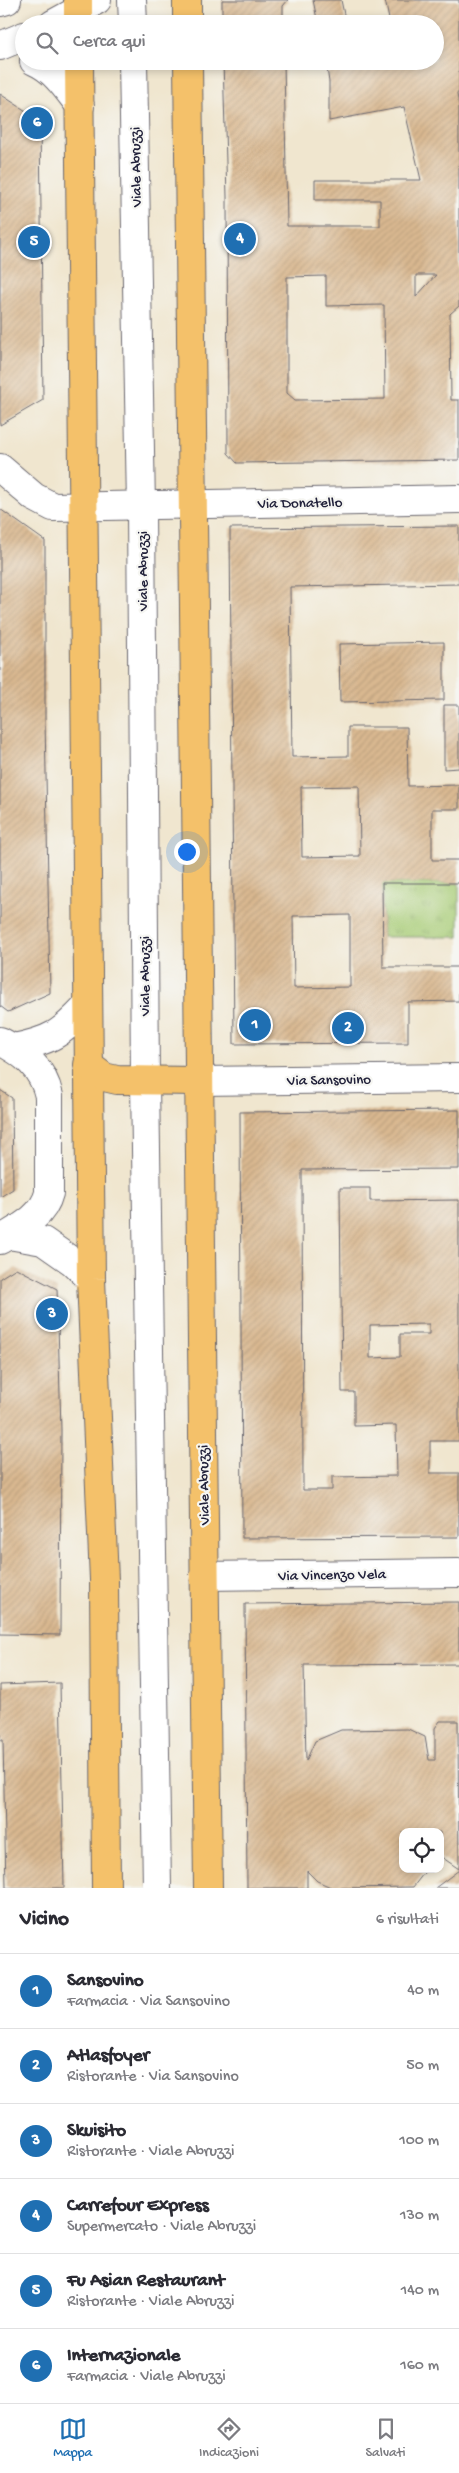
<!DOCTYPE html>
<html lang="it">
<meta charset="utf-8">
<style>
body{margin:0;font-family:"Gochi Hand",sans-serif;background:#f2f2f3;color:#2b2b33}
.controls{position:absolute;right:15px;bottom:15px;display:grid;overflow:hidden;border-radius:10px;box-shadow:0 2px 8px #0003}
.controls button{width:45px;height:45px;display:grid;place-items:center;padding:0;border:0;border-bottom:1px solid #e1e1e2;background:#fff;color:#2b2b33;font:25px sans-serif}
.you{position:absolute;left:186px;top:851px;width:18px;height:18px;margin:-12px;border:4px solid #fff;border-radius:50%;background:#1a73e8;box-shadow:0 0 0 8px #1a73e833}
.badge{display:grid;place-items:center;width:32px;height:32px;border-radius:50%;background:#1f6fb2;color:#fff;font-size:16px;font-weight:700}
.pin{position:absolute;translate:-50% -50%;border:2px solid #fff;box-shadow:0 1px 5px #0006}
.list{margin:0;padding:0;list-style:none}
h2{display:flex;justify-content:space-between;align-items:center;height:65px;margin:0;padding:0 20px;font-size:21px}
h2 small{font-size:16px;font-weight:400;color:#7c7c81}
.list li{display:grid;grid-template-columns:32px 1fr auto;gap:15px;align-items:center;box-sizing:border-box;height:75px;padding:0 20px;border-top:1px solid #e1e1e2}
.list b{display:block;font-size:19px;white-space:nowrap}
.list p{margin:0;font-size:16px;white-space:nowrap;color:#7c7c81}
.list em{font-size:16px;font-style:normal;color:#7c7c81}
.icon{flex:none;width:28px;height:28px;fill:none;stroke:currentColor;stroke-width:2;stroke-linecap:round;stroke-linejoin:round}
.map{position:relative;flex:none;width:459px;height:1888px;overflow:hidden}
.search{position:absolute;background:#fff;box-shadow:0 2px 8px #0003;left:15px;right:15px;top:15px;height:55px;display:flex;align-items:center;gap:12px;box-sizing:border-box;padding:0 18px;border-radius:28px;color:#7c7c81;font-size:19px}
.sheet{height:515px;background:#fff}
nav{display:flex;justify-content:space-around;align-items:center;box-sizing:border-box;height:70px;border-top:1px solid #e1e1e2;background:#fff;font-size:14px;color:#7c7c81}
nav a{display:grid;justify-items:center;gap:2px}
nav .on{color:#1f6fb2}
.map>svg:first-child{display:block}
.grass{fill:url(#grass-tufts);stroke:#647758}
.building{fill:url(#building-hatch);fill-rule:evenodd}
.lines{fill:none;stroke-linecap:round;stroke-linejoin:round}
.minor-casing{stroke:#6a676f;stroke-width:30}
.major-casing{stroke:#6a676f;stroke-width:30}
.minor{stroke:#fff;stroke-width:28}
.major{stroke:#f4c16a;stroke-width:28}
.labels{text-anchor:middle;stroke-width:4.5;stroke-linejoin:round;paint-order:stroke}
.street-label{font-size:15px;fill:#22223b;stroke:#f6f6f2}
</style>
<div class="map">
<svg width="459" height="1888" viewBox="0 0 459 1888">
<defs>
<pattern id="grass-tufts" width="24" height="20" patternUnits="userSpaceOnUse" patternTransform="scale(1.25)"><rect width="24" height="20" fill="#a7cc76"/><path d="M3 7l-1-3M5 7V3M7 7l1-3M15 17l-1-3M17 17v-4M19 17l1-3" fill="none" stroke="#8faf67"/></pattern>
<pattern id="building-hatch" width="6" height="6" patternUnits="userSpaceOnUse" patternTransform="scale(1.25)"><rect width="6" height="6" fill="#d9b890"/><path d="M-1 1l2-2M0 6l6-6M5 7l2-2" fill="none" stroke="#ba9e7d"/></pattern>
</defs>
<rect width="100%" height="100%" fill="#f6f6f2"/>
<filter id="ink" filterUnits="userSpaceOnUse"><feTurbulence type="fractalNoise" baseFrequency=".02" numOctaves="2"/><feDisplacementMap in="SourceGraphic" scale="10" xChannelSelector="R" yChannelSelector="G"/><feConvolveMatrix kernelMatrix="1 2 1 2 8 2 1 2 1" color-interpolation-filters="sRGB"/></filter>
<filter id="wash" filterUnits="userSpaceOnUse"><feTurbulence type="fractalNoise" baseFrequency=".0096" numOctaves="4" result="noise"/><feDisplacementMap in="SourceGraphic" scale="20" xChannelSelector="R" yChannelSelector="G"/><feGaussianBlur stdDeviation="1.12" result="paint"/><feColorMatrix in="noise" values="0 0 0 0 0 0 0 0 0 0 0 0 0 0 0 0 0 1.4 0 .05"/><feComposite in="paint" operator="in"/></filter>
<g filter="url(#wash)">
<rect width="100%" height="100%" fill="#f0e6cf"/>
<path class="grass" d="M382,883H459V937H383Z"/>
<g id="blocks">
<g class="building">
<path d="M222,0H288L283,6V24H222Z"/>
<path d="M313,0H341L346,24H318Z"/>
<path d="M385,0H459V91L457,94L459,106V306L450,314L451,400H459V460L237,463L228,453L227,197L223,61H284L287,226H380V200H315V180H421L404,107L329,121V82L326,61H435V24H390ZM416,275H436L416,297ZM326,276V306L384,305L385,399L295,400L287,393V277Z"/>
<path d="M0,94L40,120L43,400L0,425Z"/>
<path d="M0,509L45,541V719L50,993L8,1012L0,1006Z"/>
<path d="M459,526V584L290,587L292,757L348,756V727H407L408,786L459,785V809H432V860H459V883H382L383,967H459V1001L408,1002V1043L234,1044L230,528ZM359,786L360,856L302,857L301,787ZM350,915V987L294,988L293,916Z"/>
<path d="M444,642V700L340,702L339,644Z"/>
<path d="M444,705H459V768L444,769Z"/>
<path d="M0,1090L12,1098L13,1189L0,1197Z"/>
<path d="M459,1110V1169L302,1170L303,1490H332V1477L397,1476L396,1425L354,1426V1392H342L340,1188H370V1201L459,1200V1441H430V1473H459V1537L242,1538L240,1112ZM429,1324V1334H400V1357L370,1358V1325Z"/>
<path d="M16,1268L57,1289L61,1430L60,1635L0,1634V1278Z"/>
<path d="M459,1602V1664L304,1665L306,1761L315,1741L341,1730L408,1729L425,1737L429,1760H435V1728L440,1721H458L459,1869L440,1856V1832H403V1869H427L413,1887L333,1888L317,1881L307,1871V1888H247L245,1604Z"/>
<path d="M60,1683L64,1888H6L3,1740H0V1685Z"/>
<path d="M459,1870V1888H435Z"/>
</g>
</g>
</g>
<g filter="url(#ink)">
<use href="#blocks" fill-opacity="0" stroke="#6a676f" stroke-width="1"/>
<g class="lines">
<defs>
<g id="minor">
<path d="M132,0L133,24"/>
<path d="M0,2L7,0"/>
<path d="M53,24L97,0"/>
<path d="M0,46L24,36"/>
<path d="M34,61C55,70 67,89 80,106"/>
<path d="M133,61L141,506L145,1082L157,1888"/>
<path d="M0,468L34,497L53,507L459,499"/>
<path d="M0,1041C24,1053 43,1068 49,1096V1193C43,1217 20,1228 0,1240"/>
<path d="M14,1048C52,1040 61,1034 87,1006"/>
<path d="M199,1081L459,1078"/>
<path d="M9,1235L43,1241L73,1262L91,1279"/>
<path d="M204,1576L459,1573"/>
</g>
<g id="major">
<path d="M78,0V24"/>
<path d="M187,0V24"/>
<path d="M79,61L91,1279L104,1580L106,1888"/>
<path d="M188,61L208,1888"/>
<path d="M88,1065L104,1077L117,1080L199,1081"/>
</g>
</defs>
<use href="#minor" class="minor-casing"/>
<use href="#major" class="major-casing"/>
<use href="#minor" class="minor"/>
<use href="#major" class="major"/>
</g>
</g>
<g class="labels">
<g class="street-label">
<text transform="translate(135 167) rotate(-91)" y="5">Viale Abruzzi</text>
<text transform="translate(300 502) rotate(-1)" y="5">Via Donatello</text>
<text transform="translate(142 571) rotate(-90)" y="5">Viale Abruzzi</text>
<text transform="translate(144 976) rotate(-90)" y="5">Viale Abruzzi</text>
<text transform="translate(329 1079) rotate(-1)" y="5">Via Sansovino</text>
<text transform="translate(203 1485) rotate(-91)" y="5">Viale Abruzzi</text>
<text transform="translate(332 1574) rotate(-1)" y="5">Via Vincenzo Vela</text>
</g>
</g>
</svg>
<div class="controls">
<button><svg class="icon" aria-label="locate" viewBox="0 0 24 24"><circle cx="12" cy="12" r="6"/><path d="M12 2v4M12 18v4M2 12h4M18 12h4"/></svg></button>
</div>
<div class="you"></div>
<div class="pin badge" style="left:255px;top:1025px">1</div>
<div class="pin badge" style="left:348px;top:1028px">2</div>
<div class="pin badge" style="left:52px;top:1314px">3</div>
<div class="pin badge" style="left:240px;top:239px">4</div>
<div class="pin badge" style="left:34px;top:242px">5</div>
<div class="pin badge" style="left:37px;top:123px">6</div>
<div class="search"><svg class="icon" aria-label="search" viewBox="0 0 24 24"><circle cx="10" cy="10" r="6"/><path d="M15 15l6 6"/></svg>Cerca qui</div>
</div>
<section class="sheet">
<h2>Vicino<small>6 risultati</small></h2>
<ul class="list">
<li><span class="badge">1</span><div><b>Sansovino</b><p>Farmacia · Via Sansovino</p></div><em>40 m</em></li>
<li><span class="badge">2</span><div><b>Atlasfoyer</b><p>Ristorante · Via Sansovino</p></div><em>50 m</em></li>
<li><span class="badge">3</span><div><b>Skuisito</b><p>Ristorante · Viale Abruzzi</p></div><em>100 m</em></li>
<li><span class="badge">4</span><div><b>Carrefour Express</b><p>Supermercato · Viale Abruzzi</p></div><em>130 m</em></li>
<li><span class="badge">5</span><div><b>Fu Asian Restaurant</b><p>Ristorante · Viale Abruzzi</p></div><em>140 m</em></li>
<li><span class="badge">6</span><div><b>Internazionale</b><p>Farmacia · Viale Abruzzi</p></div><em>160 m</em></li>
</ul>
</section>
<nav>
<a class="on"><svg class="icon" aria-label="map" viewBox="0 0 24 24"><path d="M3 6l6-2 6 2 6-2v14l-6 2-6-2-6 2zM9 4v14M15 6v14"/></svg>Mappa</a>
<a><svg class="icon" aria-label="directions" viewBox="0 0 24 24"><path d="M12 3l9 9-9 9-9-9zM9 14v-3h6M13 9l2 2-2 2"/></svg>Indicazioni</a>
<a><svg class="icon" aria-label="saved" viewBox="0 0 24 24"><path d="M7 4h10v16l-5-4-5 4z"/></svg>Salvati</a>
</nav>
